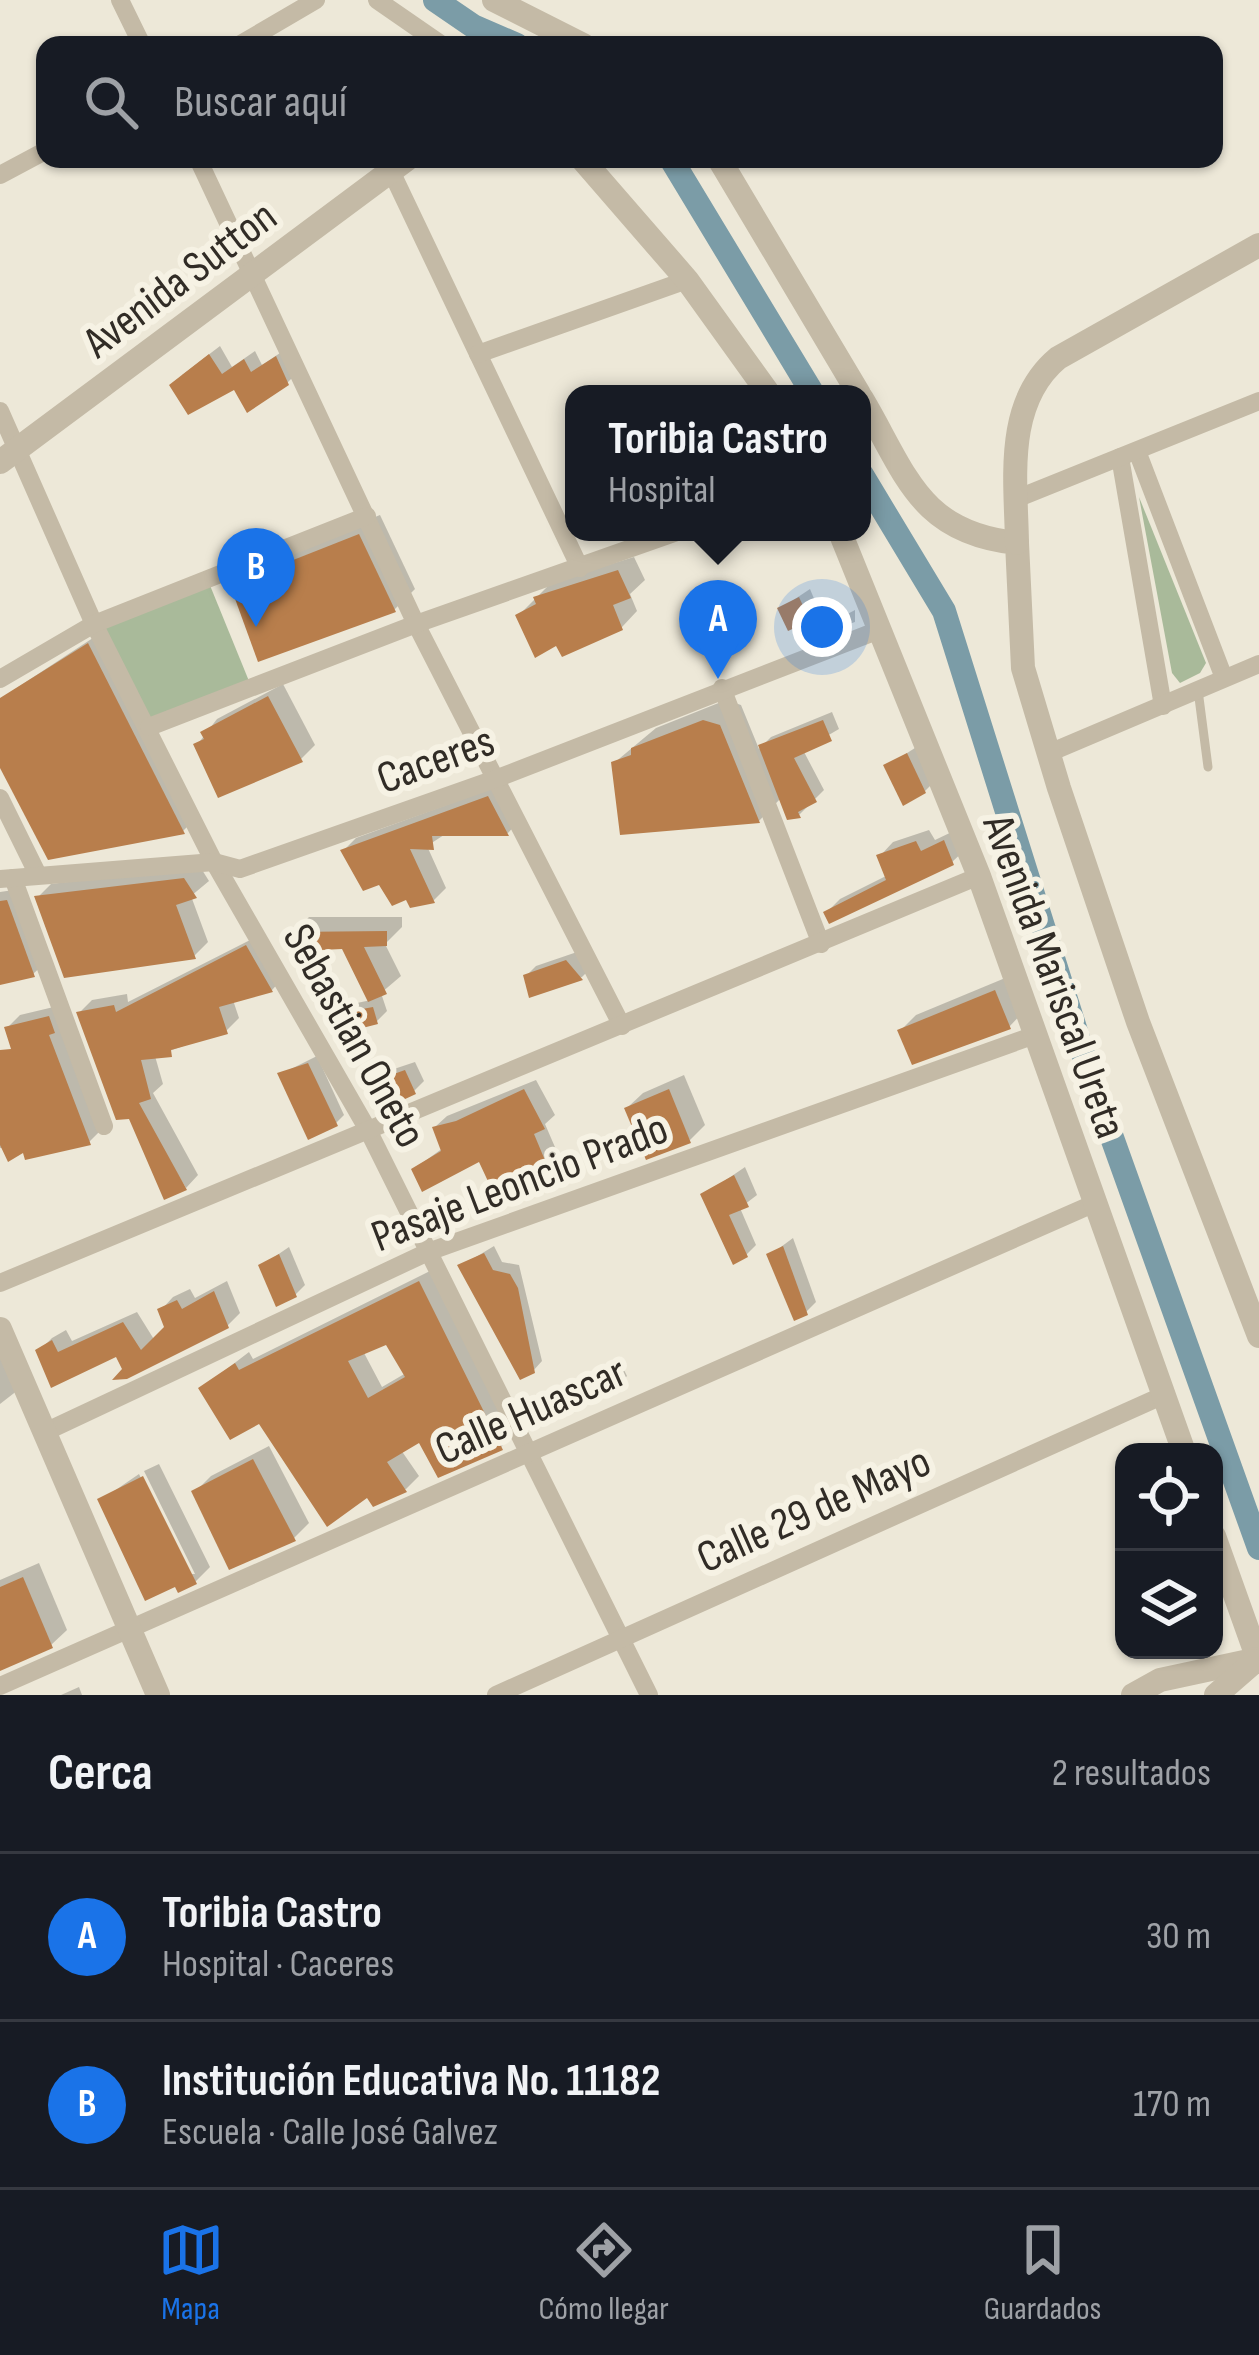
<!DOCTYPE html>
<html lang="es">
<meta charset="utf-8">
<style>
body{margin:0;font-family:"Sofia Sans Condensed",sans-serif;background:#242831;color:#f1f3f6}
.controls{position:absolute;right:36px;bottom:36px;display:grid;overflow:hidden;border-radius:24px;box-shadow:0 3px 9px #0004}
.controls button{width:108px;height:108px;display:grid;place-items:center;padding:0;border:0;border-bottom:3px solid #363941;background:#171b24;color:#f1f3f6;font:60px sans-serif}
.you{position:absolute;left:822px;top:627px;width:42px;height:42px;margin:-30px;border:9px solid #fff;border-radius:50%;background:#1a73e8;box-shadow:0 0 0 18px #1a73e833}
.badge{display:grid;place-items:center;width:78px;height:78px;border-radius:50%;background:#1a73e8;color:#fff;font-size:39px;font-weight:700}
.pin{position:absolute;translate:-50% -99px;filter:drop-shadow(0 3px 6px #0008)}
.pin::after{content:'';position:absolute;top:63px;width:42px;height:36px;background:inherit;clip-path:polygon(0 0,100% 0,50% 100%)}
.popup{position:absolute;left:565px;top:385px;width:306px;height:156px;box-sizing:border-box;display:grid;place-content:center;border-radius:24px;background:#171b24;filter:drop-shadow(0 3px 9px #0005);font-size:39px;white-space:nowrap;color:#9ea1a6}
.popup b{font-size:45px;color:#f1f3f6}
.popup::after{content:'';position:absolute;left:50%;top:100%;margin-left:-24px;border:24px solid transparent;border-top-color:#171b24}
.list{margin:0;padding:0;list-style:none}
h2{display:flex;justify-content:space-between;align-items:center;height:156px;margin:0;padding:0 48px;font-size:51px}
h2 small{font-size:39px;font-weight:400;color:#9ea1a6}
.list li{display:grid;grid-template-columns:78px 1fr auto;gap:36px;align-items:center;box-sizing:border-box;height:168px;padding:0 48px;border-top:3px solid #363941}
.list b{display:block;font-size:45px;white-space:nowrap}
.list p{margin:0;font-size:39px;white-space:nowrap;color:#9ea1a6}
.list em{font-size:39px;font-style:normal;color:#9ea1a6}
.icon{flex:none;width:66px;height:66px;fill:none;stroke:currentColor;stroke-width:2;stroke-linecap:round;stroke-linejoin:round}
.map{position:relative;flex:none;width:1259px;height:1695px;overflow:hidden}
.search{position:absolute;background:#171b24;box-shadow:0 3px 9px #0004;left:36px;right:36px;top:36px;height:132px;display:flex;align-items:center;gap:30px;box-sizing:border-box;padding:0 42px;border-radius:24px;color:#9ea1a6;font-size:45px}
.sheet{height:492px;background:#171b24}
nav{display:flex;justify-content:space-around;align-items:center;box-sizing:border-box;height:168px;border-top:3px solid #363941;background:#171b24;font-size:33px;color:#9ea1a6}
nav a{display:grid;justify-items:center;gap:6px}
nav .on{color:#1a73e8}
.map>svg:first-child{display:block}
.green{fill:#a9ba9a}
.shadow{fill:#0003;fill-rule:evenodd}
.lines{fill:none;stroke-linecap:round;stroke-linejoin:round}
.canal{stroke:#7b9ca7;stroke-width:24}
.building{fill:#b87e4c;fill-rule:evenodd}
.service{stroke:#c4baa6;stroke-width:9}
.minor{stroke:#c4baa6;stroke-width:18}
.tertiary{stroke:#c4baa6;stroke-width:24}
.labels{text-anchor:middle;stroke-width:12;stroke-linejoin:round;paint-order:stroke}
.street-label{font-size:45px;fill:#312c26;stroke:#f6f2e4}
</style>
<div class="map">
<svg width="1259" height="1695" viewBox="0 0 1259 1695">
<rect width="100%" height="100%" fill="#ede8d8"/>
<g class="green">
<path d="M1139,497L1206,663L1200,673L1180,683L1172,673Z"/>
<path d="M207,578L251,686L149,727L94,624Z"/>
</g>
<g class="shadow">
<path d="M220,346L232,367L255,351L262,365L286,349L297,373L287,383L182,375Z"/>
<path d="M380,515L415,589L394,610L233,586L254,565Z"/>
<path d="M634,557L645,580L630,594L637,611L622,627L557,642L519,615L552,582Z"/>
<path d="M810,589L818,608L809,618L780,609Z"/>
<path d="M855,610V622L835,629L836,620Z"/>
<path d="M102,632L196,818L183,831L0,762V699Z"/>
<path d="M283,684L315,745L301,759L197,745L217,719Z"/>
<path d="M726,700L741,705L759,749L771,737L832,712L839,729L803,750L824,790L799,815L782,797L759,821L614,763L656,728Z"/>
<path d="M918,746L935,781L925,791L887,766Z"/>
<path d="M501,785L520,820L508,833H447L427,846L446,888L434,900L407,896L381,881L344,850L356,838Z"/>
<path d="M958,829L966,849L952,862L827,912L840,899L888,875L880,856L893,842L929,830L935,840Z"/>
<path d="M199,865L209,881L191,896L208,942L194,956L38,897L51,884Z"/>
<path d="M20,889L46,962L33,974L0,982V892Z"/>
<path d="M309,917H402V927L385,944L401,976L381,993L387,1011L377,1021L334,1015L343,1006L371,1000L344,945L294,932Z"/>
<path d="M260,935L284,977L272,990L233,1000L239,1018L226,1031L155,1056L163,1084L153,1093L198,1175L186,1188L80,1012L92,1000L127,994L128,1002Z"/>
<path d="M577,952L591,968L582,977L531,995L526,976L536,966Z"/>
<path d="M1010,976L1024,1011L1009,1027L901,1030L916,1015Z"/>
<path d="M62,1005L102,1129L89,1142L0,1148V1061L18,1058L7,1028L20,1015Z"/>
<path d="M317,1056L344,1115L336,1123L281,1074Z"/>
<path d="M415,1062L424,1081L414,1091L369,1084L379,1074Z"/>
<path d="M684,1075L705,1125L690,1140L627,1108L643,1093Z"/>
<path d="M536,1080L555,1115L545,1124L567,1175L555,1186L480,1158L414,1169L443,1148L435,1127L447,1116Z"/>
<path d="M745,1167L757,1195L740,1208L756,1245L746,1255L704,1195Z"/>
<path d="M793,1238L816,1302L806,1312L770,1255Z"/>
<path d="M494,1246L502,1262L519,1265L542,1361L533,1371L461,1266Z"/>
<path d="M289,1247L305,1285L295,1295L261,1266Z"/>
<path d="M432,1270L514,1434L501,1447L420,1439L401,1450L419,1476L406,1489L374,1503L368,1493L260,1420L202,1388L249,1352L253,1359ZM388,1341L406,1373L382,1387L363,1351Z"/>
<path d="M227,1281L240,1313L228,1325L126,1370L118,1353L53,1384L39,1351L52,1338L66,1330L72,1341L137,1312L155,1341L168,1327L161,1310L173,1297L190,1289L195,1298Z"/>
<path d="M0,1320L27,1383L0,1404Z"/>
<path d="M621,1364L627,1376L617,1386L572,1387L581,1378Z"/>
<path d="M269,1446L309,1523L294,1538L195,1492L211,1476Z"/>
<path d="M159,1464L210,1567L195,1582L101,1500L139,1474L188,1574H195L144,1471Z"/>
<path d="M39,1563L67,1630L51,1645L0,1669V1580Z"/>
<path d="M79,1687L82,1695H61Z"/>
</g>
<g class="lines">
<g class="canal">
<path d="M435,0L473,26L517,45"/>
<path d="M671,159L813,394"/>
<path d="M862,475L944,611L1091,1079L1259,1548"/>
</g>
</g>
<g class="building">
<path d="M209,354L222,374L244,359L251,372L276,356L289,385L247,413L234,390L188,415L169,385Z"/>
<path d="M359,534L396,612L258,662L230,585Z"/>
<path d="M618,570L631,598L613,605L623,630L562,657L556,646L535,658L515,615L536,604L533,597Z"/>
<path d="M799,597L810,621L788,631L777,608Z"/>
<path d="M88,643L185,834L48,860L0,768V698Z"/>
<path d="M268,696L303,762L218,798L193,744L204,739L200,732Z"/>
<path d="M703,720L720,725L760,823L620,835L611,762L631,755V748Z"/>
<path d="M823,720L832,741L794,758L817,802L798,812L801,818L787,820L758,745Z"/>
<path d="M907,753L926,793L903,806L883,765Z"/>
<path d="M488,796L509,836H432L434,850L410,849L435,903L410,908L406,900L392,906L379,885L363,891L340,850Z"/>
<path d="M944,840L954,865L829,924L823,912L886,880L876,855L916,841L921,851Z"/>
<path d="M184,878L197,898L176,905L196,959L64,978L34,896Z"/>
<path d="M7,900L35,977L0,985V901Z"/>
<path d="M387,931V946L364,947L387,994L368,1002L342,949L300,951L290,932Z"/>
<path d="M246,945L273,992L219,1007L228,1034L171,1050L172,1057L141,1060L151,1099L139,1103L187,1190L164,1200L129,1119L116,1120L76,1012L114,1005L116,1012Z"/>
<path d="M566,960L583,980L529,998L523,975Z"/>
<path d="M995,990L1011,1029L912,1065L897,1030Z"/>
<path d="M373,1007L378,1024L339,1034L330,1015Z"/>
<path d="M49,1016L55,1033L49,1035L91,1145L25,1160L23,1153L8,1162L0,1145V1050L11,1049L4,1027Z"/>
<path d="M308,1063L338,1126L308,1140L277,1073Z"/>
<path d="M405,1070L416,1094L379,1111L366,1084Z"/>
<path d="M524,1089L545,1129L534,1134L557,1189L500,1207L479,1162L422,1192L411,1169L441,1151L432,1127L456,1121Z"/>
<path d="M669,1089L691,1143L646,1160L624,1108Z"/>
<path d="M734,1175L749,1207L729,1215L748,1257L733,1265L700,1194Z"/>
<path d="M783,1246L808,1315L794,1321L766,1254Z"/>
<path d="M484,1253L493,1270L510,1274L518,1288L535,1373L520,1380L457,1265Z"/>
<path d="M279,1254L297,1297L276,1307L258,1265Z"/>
<path d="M419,1281L503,1450L438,1478L419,1443L387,1462L407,1492L373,1507L367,1498L327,1527L259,1424L230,1440L198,1388L235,1363L239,1370ZM386,1345L405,1377L368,1398L348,1361Z"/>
<path d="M214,1291L229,1328L127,1379L112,1380L122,1369L116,1357L51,1388L35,1350L52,1340L58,1352L123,1322L141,1350L164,1327L157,1309L177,1300L182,1309Z"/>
<path d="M611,1372L619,1388L583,1404L568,1387Z"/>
<path d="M253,1459L296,1541L229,1570L191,1491Z"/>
<path d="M143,1476L197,1584L178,1593L175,1587L145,1601L97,1499Z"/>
<path d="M23,1577L53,1648L0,1671V1587Z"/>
</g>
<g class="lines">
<path class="service" d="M1198,690L1208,767"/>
<g class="minor">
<path d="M120,0L142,45"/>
<path d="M377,0L442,45"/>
<path d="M239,45L316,0"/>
<path d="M198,159L416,624L622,1026"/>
<path d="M391,171L580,568"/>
<path d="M0,175L45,151"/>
<path d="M478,354L687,280"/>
<path d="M0,411L94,624L214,862L368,1130L649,1695"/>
<path d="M1137,451L1224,678"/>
<path d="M1120,457L1163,706"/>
<path d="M1016,499L1259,401"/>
<path d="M0,679L94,624L367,516"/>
<path d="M722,688L821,944"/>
<path d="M149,727L416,624L677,532"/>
<path d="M1049,753L1259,664"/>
<path d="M0,798L38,875"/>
<path d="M13,878L104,1126"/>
<path d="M0,879L214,862L240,869L498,778L879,630"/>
<path d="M0,1283L979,876"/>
<path d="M45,1432L428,1252L1035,1035"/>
<path d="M0,1686L1093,1204"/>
<path d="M496,1695L1164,1395"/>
</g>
<g class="tertiary">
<path d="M494,0L583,45"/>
<path d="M582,159L687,280L769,394"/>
<path d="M719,159L859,394"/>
<path d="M862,399C906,473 918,533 1017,543L1023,668L1059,788L1138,1022L1259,1336"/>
<path d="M0,462L407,159"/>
<path d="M840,532L979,876L1184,1452"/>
<path d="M1017,543C1016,480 1004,403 1058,358L1259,245"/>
<path d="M0,1329L158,1695"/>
<path d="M1214,1536L1259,1662"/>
<path d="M1133,1695L1160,1680L1258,1659"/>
<path d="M1216,1695L1255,1661"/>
</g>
</g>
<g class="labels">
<g class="street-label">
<text transform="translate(179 278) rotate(-37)" y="16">Avenida Sutton</text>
<text transform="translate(435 758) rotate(-20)" y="16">Caceres</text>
<text transform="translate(1056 976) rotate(70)" y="16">Avenida Mariscal Ureta</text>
<text transform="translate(356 1035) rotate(61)" y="16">Sebastian Oneto</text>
<text transform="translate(519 1181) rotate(-21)" y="16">Pasaje Leoncio Prado</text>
<text transform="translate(530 1409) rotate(-24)" y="16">Calle Huascar</text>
<text transform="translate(813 1508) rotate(-24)" y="16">Calle 29 de Mayo</text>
</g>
</g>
</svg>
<div class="controls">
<button><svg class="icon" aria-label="locate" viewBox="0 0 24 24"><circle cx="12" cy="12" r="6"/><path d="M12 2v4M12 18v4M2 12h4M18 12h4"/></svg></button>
<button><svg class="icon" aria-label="layers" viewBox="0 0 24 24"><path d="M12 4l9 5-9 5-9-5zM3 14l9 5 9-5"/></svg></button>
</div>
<div class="you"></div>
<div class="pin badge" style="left:718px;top:679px">A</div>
<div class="popup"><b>Toribia Castro</b>Hospital</div>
<div class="pin badge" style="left:256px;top:627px">B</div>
<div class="search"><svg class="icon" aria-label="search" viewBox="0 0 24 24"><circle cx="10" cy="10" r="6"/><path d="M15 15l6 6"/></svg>Buscar aquí</div>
</div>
<section class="sheet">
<h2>Cerca<small>2 resultados</small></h2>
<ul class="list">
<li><span class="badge">A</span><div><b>Toribia Castro</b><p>Hospital · Caceres</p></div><em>30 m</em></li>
<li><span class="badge">B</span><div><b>Institución Educativa No. 11182</b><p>Escuela · Calle José Galvez</p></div><em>170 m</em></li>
</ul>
</section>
<nav>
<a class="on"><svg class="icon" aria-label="map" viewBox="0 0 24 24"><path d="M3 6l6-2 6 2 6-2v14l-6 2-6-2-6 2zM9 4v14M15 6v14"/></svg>Mapa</a>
<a><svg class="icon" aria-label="directions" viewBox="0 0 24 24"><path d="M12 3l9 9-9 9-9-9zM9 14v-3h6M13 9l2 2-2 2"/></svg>Cómo llegar</a>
<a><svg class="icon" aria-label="saved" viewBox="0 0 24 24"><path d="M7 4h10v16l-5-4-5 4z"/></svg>Guardados</a>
</nav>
